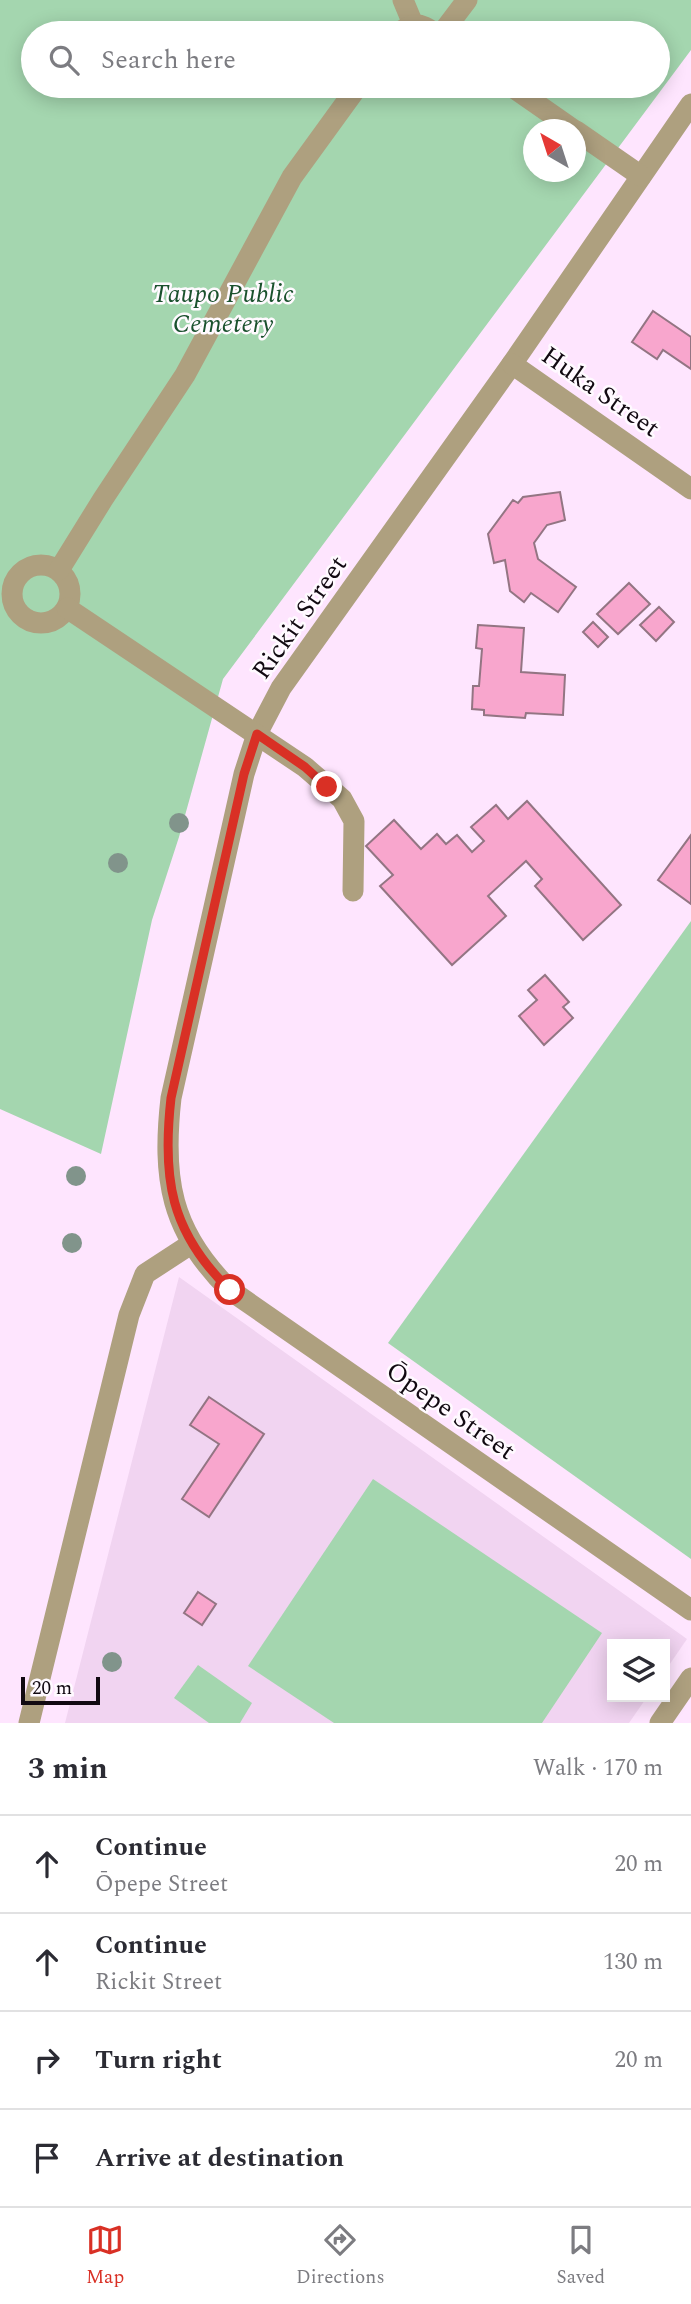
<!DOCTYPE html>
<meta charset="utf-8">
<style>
body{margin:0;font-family:Spectral,serif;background:#f2f2f3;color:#2b2b33}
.controls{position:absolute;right:21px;bottom:21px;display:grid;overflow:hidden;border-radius:0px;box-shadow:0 4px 18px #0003}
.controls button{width:63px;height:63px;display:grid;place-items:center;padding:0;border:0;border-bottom:2px solid #e1e1e2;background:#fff;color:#2b2b33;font:35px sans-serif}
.compass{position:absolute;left:523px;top:119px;width:63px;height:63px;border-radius:50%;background:#fff;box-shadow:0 4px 18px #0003;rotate:321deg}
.scale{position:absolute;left:21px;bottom:18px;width:79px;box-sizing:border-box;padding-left:7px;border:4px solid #110911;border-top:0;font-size:19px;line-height:24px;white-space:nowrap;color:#110911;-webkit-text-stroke:5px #fffaff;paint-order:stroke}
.stop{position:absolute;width:21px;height:21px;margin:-16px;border:5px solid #d93025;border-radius:50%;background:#fff}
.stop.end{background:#d93025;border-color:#fff;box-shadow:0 2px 7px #0008}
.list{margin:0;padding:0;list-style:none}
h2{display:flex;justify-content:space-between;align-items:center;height:91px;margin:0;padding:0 28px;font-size:30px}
h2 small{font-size:23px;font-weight:400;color:#7c7c81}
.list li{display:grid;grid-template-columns:46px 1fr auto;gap:21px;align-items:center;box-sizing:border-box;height:98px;padding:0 28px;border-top:2px solid #e1e1e2}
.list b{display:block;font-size:26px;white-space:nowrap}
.list p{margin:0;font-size:23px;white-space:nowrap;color:#7c7c81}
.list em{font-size:23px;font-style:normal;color:#7c7c81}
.icon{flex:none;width:38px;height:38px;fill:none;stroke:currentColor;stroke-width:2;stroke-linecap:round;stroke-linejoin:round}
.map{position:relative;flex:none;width:691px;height:1723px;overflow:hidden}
.search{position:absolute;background:#fff;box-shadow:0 4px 18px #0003;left:21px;right:21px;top:21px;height:77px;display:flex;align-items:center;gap:18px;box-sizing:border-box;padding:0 24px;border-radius:38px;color:#7c7c81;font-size:26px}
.sheet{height:483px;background:#fff}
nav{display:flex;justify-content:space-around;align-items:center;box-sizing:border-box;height:98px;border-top:2px solid #e1e1e2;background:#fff;font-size:19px;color:#7c7c81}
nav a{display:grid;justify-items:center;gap:4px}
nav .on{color:#d93025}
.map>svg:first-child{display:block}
.built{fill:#f1d4f1}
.green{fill:#a4d6af;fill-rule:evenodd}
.building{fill:#f8a6cd;stroke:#937583;stroke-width:2}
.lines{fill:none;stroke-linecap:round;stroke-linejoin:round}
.minor{stroke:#aea07f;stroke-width:21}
.tree{fill:#81948b}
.route{stroke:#d93025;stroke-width:9}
.labels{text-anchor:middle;stroke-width:5;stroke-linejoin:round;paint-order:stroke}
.park-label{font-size:26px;font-style:italic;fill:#1a512d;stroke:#fffaff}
.street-label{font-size:26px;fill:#110911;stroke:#fffaff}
</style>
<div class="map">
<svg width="691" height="1723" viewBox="0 0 691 1723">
<rect width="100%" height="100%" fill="#fee5fe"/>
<path class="built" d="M179,1277L687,1639L665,1671V1644H612V1697H647L629,1723H65Z"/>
<g class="green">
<path d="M0,0H691V50L223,679L179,837L152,920L101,1154L0,1109ZM33,33H658V86H33ZM534,130H576V172H534Z"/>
<path d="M691,921V1559L388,1343Z"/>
<path d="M373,1479L602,1633L542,1723H334L248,1666Z"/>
<path d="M198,1665L252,1703L240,1723H209L174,1698Z"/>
</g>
<g class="building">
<path d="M653,311L691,337V369L663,350L657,359L632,342Z"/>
<path d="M560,492L565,520L547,525L534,543L538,559L576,587L558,612L531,593L524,602L510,591L505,560L494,563L488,534L513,500L518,503L523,497Z"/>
<path d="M629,583L650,604L618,634L597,614Z"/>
<path d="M659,607L674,622L656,641L640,625Z"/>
<path d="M593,622L608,637L598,647L583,632Z"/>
<path d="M478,625L524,628L521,672L565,675L563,715L526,713L525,718L484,715V710L472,709L473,686H479L482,649L476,648Z"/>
<path d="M527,801L621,905L583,940L535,886L542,879L526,861L488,896L506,916L452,965L380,886L393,875L366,846L394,820L421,849L437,834L446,844L457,835L472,852L484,841L471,827L496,805L508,819Z"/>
<path d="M691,835V904L658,880Z"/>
<path d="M545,975L569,1002L563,1007L573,1018L544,1045L519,1016L537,1000L528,990Z"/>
<path d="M209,1397L264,1434L209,1517L182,1499L219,1444L190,1425Z"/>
<path d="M198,1592L216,1604L202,1625L184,1613Z"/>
</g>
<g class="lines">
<g class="minor">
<path d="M403,0L413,24"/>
<path d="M398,33C416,22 417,22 435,33"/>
<path d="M442,33L467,0"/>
<path d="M511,86L574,130"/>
<path d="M691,104L512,364L281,688L257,734L244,774L171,1098C162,1178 170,1231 230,1290L691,1610"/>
<path d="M576,131L641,176"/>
<path d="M512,364L691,489"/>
<circle cx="41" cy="594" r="29"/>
<path d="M59,570L103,499L185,375L292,177L358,86"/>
<path d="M67,608L305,767L342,799L354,821L353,891"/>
<path d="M29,1723L129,1315L145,1274L191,1244"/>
<path d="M660,1723L691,1678"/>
</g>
</g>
<g class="tree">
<circle cx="179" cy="823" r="10"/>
<circle cx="118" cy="863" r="10"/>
<circle cx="76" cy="1176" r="10"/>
<circle cx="72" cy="1243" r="10"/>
<circle cx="112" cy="1662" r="10"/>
</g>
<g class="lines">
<path class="route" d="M230,1290C170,1232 162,1178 171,1098L244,774L257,734L305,767L327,787"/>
</g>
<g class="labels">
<g class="park-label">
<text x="223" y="302">Taupo Public<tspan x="223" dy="30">Cemetery</tspan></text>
</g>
<g class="street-label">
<text transform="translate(601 391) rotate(35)" y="9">Huka Street</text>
<text transform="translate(299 617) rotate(-55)" y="9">Rickit Street</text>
<text transform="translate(451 1410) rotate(35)" y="9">Ōpepe Street</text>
</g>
</g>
</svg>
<div class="controls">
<button><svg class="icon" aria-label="layers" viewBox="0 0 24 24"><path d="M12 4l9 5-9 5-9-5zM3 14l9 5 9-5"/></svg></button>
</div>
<svg class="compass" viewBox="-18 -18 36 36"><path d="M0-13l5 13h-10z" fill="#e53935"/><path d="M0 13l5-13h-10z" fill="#7c7c81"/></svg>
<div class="scale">20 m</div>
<div class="stop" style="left:230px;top:1290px"></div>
<div class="stop end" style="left:327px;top:787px"></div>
<div class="search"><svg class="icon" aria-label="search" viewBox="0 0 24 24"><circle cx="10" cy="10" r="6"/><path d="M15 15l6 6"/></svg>Search here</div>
</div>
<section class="sheet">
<h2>3 min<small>Walk · 170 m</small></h2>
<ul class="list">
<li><svg class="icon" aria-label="ahead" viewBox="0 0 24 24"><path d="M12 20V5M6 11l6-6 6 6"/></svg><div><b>Continue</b><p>Ōpepe Street</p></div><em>20 m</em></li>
<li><svg class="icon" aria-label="ahead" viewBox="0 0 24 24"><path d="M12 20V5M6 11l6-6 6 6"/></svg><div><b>Continue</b><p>Rickit Street</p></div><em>130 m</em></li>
<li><svg class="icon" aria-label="right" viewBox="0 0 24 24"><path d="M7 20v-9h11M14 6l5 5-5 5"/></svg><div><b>Turn right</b></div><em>20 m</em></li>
<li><svg class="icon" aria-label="arrive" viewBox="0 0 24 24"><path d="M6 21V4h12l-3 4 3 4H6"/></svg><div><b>Arrive at destination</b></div></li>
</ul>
</section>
<nav>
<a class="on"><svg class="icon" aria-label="map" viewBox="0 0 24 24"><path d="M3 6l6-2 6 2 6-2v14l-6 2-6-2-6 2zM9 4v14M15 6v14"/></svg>Map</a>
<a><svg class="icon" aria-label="directions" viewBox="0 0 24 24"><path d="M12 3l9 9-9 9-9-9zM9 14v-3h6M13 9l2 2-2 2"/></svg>Directions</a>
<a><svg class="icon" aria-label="saved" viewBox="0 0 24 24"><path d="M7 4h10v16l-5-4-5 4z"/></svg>Saved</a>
</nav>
